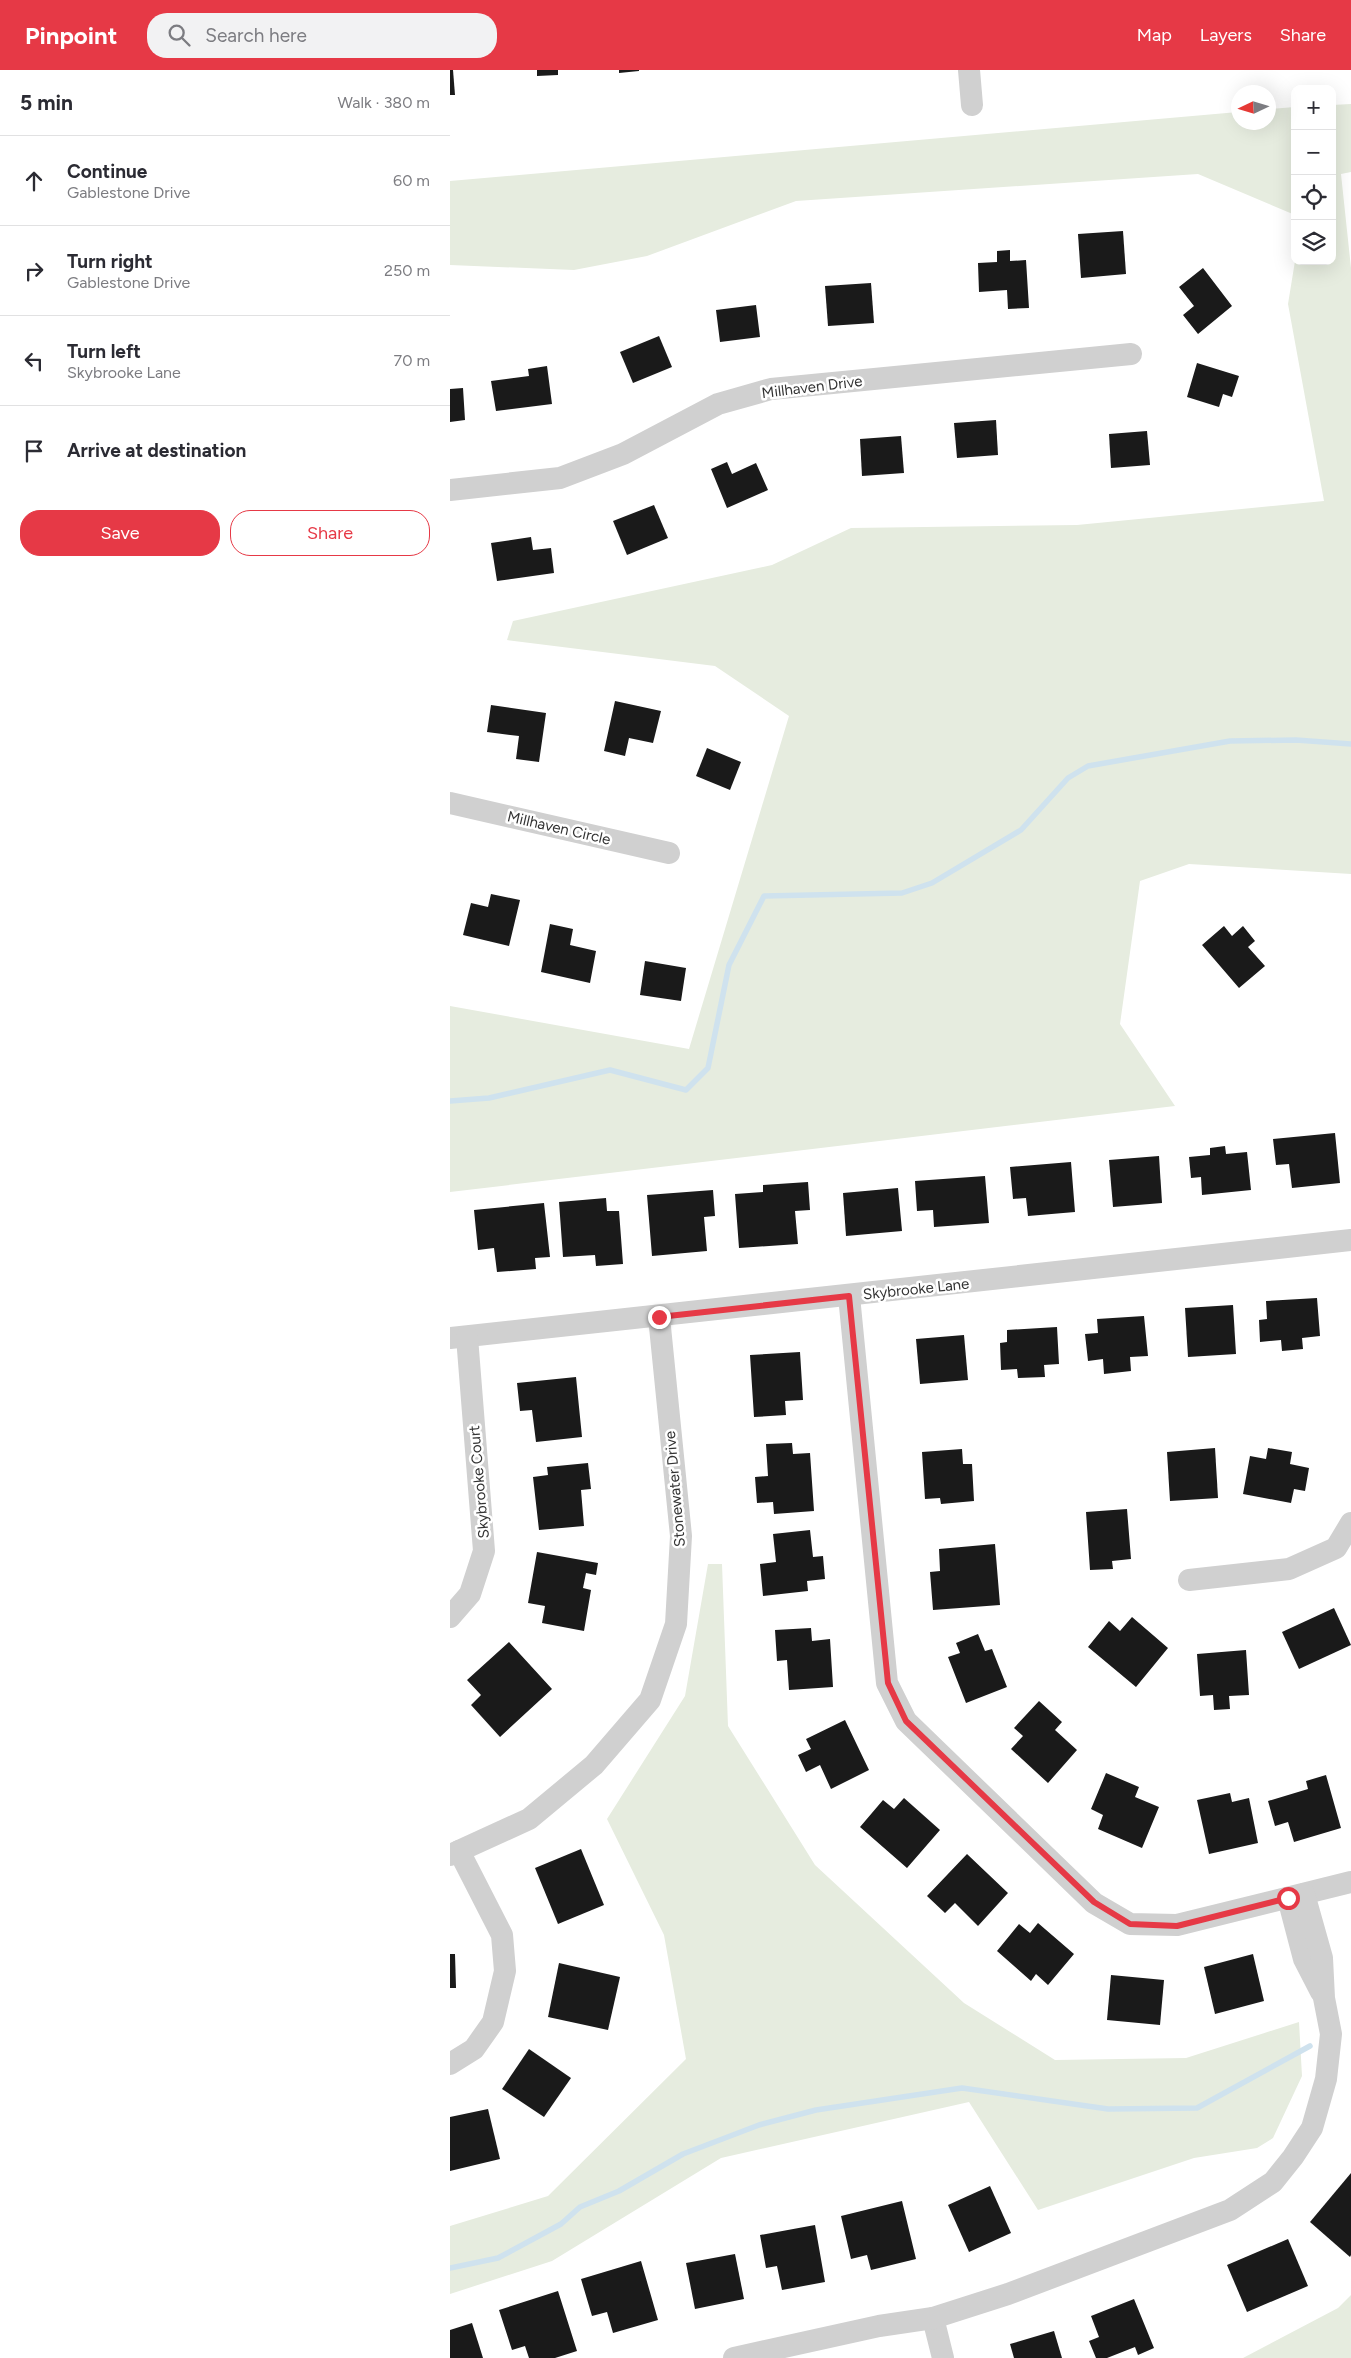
<!DOCTYPE html>
<meta charset="utf-8">
<style>
body{margin:0;font-family:Figtree,sans-serif;background:#f2f2f3;color:#2b2b33}
.controls{position:absolute;right:15px;top:15px;display:grid;overflow:hidden;border-radius:10px;box-shadow:0 5px 20px #0002}
.controls button{width:45px;height:45px;display:grid;place-items:center;padding:0;border:0;border-bottom:1px solid #e1e1e2;background:#fff;color:#2b2b33;font:25px sans-serif}
.compass{position:absolute;left:781px;top:15px;width:45px;height:45px;border-radius:50%;background:#fff;box-shadow:0 5px 20px #0002;rotate:266deg}
.stop{position:absolute;width:15px;height:15px;margin:-11px;border:4px solid #e63946;border-radius:50%;background:#fff}
.stop.end{background:#e63946;border-color:#fff;box-shadow:0 1px 5px #0008}
.list{margin:0;padding:0;list-style:none}
h2{display:flex;justify-content:space-between;align-items:center;height:65px;margin:0;padding:0 20px;font-size:21px}
h2 small{font-size:16px;font-weight:400;color:#7c7c81}
.list li{display:grid;grid-template-columns:32px 1fr auto;gap:15px;align-items:center;box-sizing:border-box;height:90px;padding:0 20px;border-top:1px solid #e1e1e2}
.list b{display:block;font-size:19px;white-space:nowrap}
.list p{margin:0;font-size:16px;white-space:nowrap;color:#7c7c81}
.list em{font-size:16px;font-style:normal;color:#7c7c81}
.actions{display:flex;gap:10px;padding:15px 20px}
.actions a{flex:1;padding:11px 0;border:1px solid #e63946;border-radius:20px;text-align:center;font-size:18px;color:#e63946}
.actions .main{background:#e63946;color:#fff}
.icon{flex:none;width:28px;height:28px;fill:none;stroke:currentColor;stroke-width:2;stroke-linecap:round;stroke-linejoin:round}
.map{position:relative;flex:none;width:901px;height:2288px;overflow:hidden}
header{display:flex;align-items:center;gap:30px;box-sizing:border-box;height:70px;padding:0 25px;background:#e63946;color:#fff}
header strong{font-size:24px}
nav{display:flex;gap:28px;margin-inline-start:auto;font-size:18px}
.search{width:350px;height:45px;background:#f2f2f3;display:flex;align-items:center;gap:12px;box-sizing:border-box;padding:0 18px;border-radius:20px;color:#7c7c81;font-size:19px}
main{display:flex}
aside{flex:1;background:#fff}
.map>svg:first-child{display:block}
.green{fill:#e6ecdf}
.lines{fill:none;stroke-linecap:round;stroke-linejoin:round}
.stream{stroke:#cfe2ee;stroke-width:5.5}
.building{fill:#1a1a1a}
.minor{stroke:#d0d0d0;stroke-width:22}
.route{stroke:#e63946;stroke-width:6}
.labels{text-anchor:middle;stroke-width:5;stroke-linejoin:round;paint-order:stroke}
.street-label{font-size:15px;fill:#333;stroke:#fff}
</style>
<header>
<strong>Pinpoint</strong>
<div class="search"><svg class="icon" aria-label="search" viewBox="0 0 24 24"><circle cx="10" cy="10" r="6"/><path d="M15 15l6 6"/></svg>Search here</div>
<nav><a>Map</a><a>Layers</a><a>Share</a></nav>
</header>
<main>
<aside>
<h2>5 min<small>Walk · 380 m</small></h2>
<ul class="list">
<li><svg class="icon" aria-label="ahead" viewBox="0 0 24 24"><path d="M12 20V5M6 11l6-6 6 6"/></svg><div><b>Continue</b><p>Gablestone Drive</p></div><em>60 m</em></li>
<li><svg class="icon" aria-label="right" viewBox="0 0 24 24"><path d="M7 20v-9h11M14 6l5 5-5 5"/></svg><div><b>Turn right</b><p>Gablestone Drive</p></div><em>250 m</em></li>
<li><svg class="icon" aria-label="left" viewBox="0 0 24 24"><path d="M17 20v-9H6M10 6l-5 5 5 5"/></svg><div><b>Turn left</b><p>Skybrooke Lane</p></div><em>70 m</em></li>
<li><svg class="icon" aria-label="arrive" viewBox="0 0 24 24"><path d="M6 21V4h12l-3 4 3 4H6"/></svg><div><b>Arrive at destination</b></div></li>
</ul>
<div class="actions"><a class="main">Save</a><a>Share</a></div>
</aside>
<div class="map">
<svg width="901" height="2288" viewBox="0 0 901 2288">
<rect width="100%" height="100%" fill="#fff"/>
<g class="green">
<path d="M901,34V102L891,104L901,198V804L739,794L690,811L670,954L725,1036L0,1122V936L239,979L339,646L265,596L57,570L63,551L322,495L401,458L627,455L874,431L838,234L845,191H882V35Z"/>
<path d="M845,37V145L748,104L346,131L197,186L124,200L0,195V111L788,42V52H818L819,39Z"/>
<path d="M258,1494H272L278,1656L365,1795L514,1933L605,1990L736,1988L849,1952L852,2006L823,2068L807,2078L744,2088L588,2140L519,2032L271,2088L102,2191L0,2224V2156L98,2126L236,1989L214,1865L157,1749L235,1626Z"/>
<path d="M901,2225V2288H793L888,2238Z"/>
</g>
<g class="lines">
<g class="stream">
<path d="M0,1031L39,1028L160,1000L236,1020L258,998L279,895L314,826L452,823L482,813L571,760L618,708L638,696L780,671L846,670L901,674"/>
<path d="M0,2198L48,2188L111,2154L130,2137L169,2121L233,2084L309,2055L366,2040L512,2018L658,2039L747,2038L860,1976"/>
</g>
</g>
<g class="building">
<path d="M0,0H3L5,25H0Z"/>
<path d="M87,0H108V5L87,6Z"/>
<path d="M169,0H189V1L169,3Z"/>
<path d="M673,161L676,204L631,208L628,164Z"/>
<path d="M560,180V191L576,190L579,238L558,239L557,220L529,222L528,193L547,192V181Z"/>
<path d="M753,198L782,236L748,264L733,245L744,236L729,217Z"/>
<path d="M421,213L424,253L378,256L375,216Z"/>
<path d="M306,235L310,267L270,272L266,240Z"/>
<path d="M209,266L222,297L183,313L170,282Z"/>
<path d="M747,293L789,306L782,327L773,324L769,337L737,327Z"/>
<path d="M97,296L102,334L46,341L41,311L79,306L78,299Z"/>
<path d="M13,318L15,350L0,352V319Z"/>
<path d="M546,350L548,385L507,388L504,353Z"/>
<path d="M697,361L700,395L661,398L659,364Z"/>
<path d="M451,366L454,403L412,406L410,369Z"/>
<path d="M277,392L282,404L306,393L318,420L277,438L261,399Z"/>
<path d="M204,435L218,468L177,485L163,451Z"/>
<path d="M81,467L83,480L101,478L104,503L47,511L41,473Z"/>
<path d="M165,631L211,641L203,673L179,668L175,686L154,681Z"/>
<path d="M41,635L96,643L89,692L66,689L69,666L37,662Z"/>
<path d="M257,678L291,692L280,720L246,706Z"/>
<path d="M41,824L70,830L59,876L13,865L21,833L38,837Z"/>
<path d="M100,854L123,859L120,875L146,881L140,913L91,902Z"/>
<path d="M774,856L782,866L793,856L805,871L798,877L815,896L789,918L752,875Z"/>
<path d="M195,891L236,898L231,931L190,925Z"/>
<path d="M885,1063L890,1113L842,1118L839,1094L826,1095L823,1069Z"/>
<path d="M775,1076L776,1084L797,1082L801,1120L752,1125L751,1107L741,1108L739,1087L760,1085V1078Z"/>
<path d="M709,1086L712,1133L663,1137L659,1090Z"/>
<path d="M621,1092L625,1142L578,1146L576,1128L563,1129L560,1097Z"/>
<path d="M535,1106L539,1153L484,1157L483,1140L467,1141L465,1111Z"/>
<path d="M358,1112L360,1140L345,1141L348,1174L289,1178L285,1124L313,1122V1115Z"/>
<path d="M448,1118L452,1161L396,1166L393,1123Z"/>
<path d="M263,1120L265,1146L254,1147L257,1181L202,1186L197,1125Z"/>
<path d="M156,1128L157,1141H169L173,1194L146,1196L145,1185L113,1187L109,1132Z"/>
<path d="M94,1133L100,1187L85,1188L86,1199L47,1202L44,1178L28,1180L24,1140Z"/>
<path d="M867,1228L870,1266L852,1268L853,1279L832,1281L831,1270L810,1272L809,1250L817,1249L816,1231Z"/>
<path d="M783,1235L786,1284L738,1287L735,1238Z"/>
<path d="M694,1246L698,1286L680,1287L681,1301L654,1304L653,1289L638,1291L635,1264L648,1263L647,1249Z"/>
<path d="M607,1257L609,1294L594,1295L595,1307L568,1308L567,1299L551,1300L550,1273L557,1272V1260Z"/>
<path d="M514,1265L518,1310L470,1314L466,1269Z"/>
<path d="M350,1282L353,1330L335,1331L336,1345L304,1347L300,1285Z"/>
<path d="M126,1307L132,1367L86,1372L82,1340L70,1341L67,1313Z"/>
<path d="M342,1373L343,1384L360,1383L364,1441L324,1444L323,1432L307,1433L305,1407L318,1406L316,1374Z"/>
<path d="M765,1378L768,1428L720,1431L717,1382Z"/>
<path d="M818,1378L842,1382L840,1394L859,1398L855,1421L844,1419L841,1433L793,1424L800,1386L816,1389Z"/>
<path d="M512,1379L513,1394H522L524,1431L491,1434L490,1428L475,1429L472,1382Z"/>
<path d="M138,1393L141,1419L131,1420L134,1456L89,1460L83,1407L98,1405L97,1397Z"/>
<path d="M677,1439L681,1489L662,1491L663,1499L640,1500L636,1442Z"/>
<path d="M360,1460L363,1487L373,1486L375,1509L357,1511L358,1521L313,1526L310,1494L326,1492L323,1464Z"/>
<path d="M545,1474L550,1535L483,1540L480,1502L490,1501L489,1479Z"/>
<path d="M87,1482L148,1493L146,1505L136,1503L133,1518L141,1520L134,1561L92,1553L95,1536L78,1533Z"/>
<path d="M884,1538L901,1575L849,1599L832,1562Z"/>
<path d="M682,1547L718,1578L686,1617L638,1577L659,1551L670,1561Z"/>
<path d="M361,1558L362,1571L380,1569L383,1617L339,1620L337,1590L327,1591L325,1560Z"/>
<path d="M528,1564L535,1581L542,1579L557,1617L516,1633L498,1587L510,1583L506,1573Z"/>
<path d="M59,1572L102,1619L50,1667L21,1635L31,1625L17,1610Z"/>
<path d="M796,1580L799,1625L779,1626L780,1639L764,1640L763,1625L750,1626L747,1584Z"/>
<path d="M589,1631L612,1652L605,1660L627,1680L598,1713L561,1679L573,1666L564,1658Z"/>
<path d="M395,1650L419,1700L381,1719L370,1695L356,1702L348,1685L361,1679L356,1669Z"/>
<path d="M656,1703L689,1717L685,1727L709,1737L692,1778L648,1759L653,1745L641,1739Z"/>
<path d="M876,1705L891,1758L844,1772L838,1752L825,1756L818,1731L858,1719L856,1711Z"/>
<path d="M780,1723L782,1732L799,1728L808,1773L759,1784L747,1730Z"/>
<path d="M454,1728L490,1760L457,1798L410,1757L433,1730L444,1739Z"/>
<path d="M131,1779L154,1835L108,1854L85,1798Z"/>
<path d="M517,1784L558,1823L528,1856L505,1833L495,1843L477,1826Z"/>
<path d="M588,1853L624,1884L598,1915L586,1904L581,1911L547,1881L569,1854L580,1863Z"/>
<path d="M0,1884H5L6,1918H0Z"/>
<path d="M803,1884L814,1931L765,1944L754,1897Z"/>
<path d="M109,1893L170,1907L158,1960L98,1947Z"/>
<path d="M661,1905L714,1910L710,1955L657,1950Z"/>
<path d="M79,1979L121,2008L94,2047L52,2019Z"/>
<path d="M38,2039L50,2089L0,2101V2047Z"/>
<path d="M901,2103V2185L900,2187L860,2152Z"/>
<path d="M540,2116L561,2163L519,2182L498,2135Z"/>
<path d="M452,2131L466,2189L421,2200L417,2185L401,2189L391,2146Z"/>
<path d="M365,2155L375,2212L332,2220L327,2196L316,2198L310,2165Z"/>
<path d="M838,2169L858,2216L797,2242L777,2195Z"/>
<path d="M285,2184L294,2229L245,2239L236,2193Z"/>
<path d="M191,2191L208,2250L163,2263L157,2242L142,2246L131,2209Z"/>
<path d="M108,2221L127,2281L105,2288H79L75,2276L62,2280L49,2240Z"/>
<path d="M684,2229L704,2278L688,2285L685,2277L657,2288H646L639,2271L649,2267L641,2246Z"/>
<path d="M22,2253L33,2288H0V2260Z"/>
<path d="M604,2261L612,2288H564L560,2274Z"/>
</g>
<g class="lines">
<g class="minor">
<path d="M519,0L522,35"/>
<path d="M0,420L110,408L173,384L268,334L321,319L681,284"/>
<path d="M0,733L219,783"/>
<path d="M399,1226L437,1613L456,1651L644,1833L680,1854L727,1855L901,1812"/>
<path d="M0,1268L901,1170"/>
<path d="M739,1510L839,1499L886,1478L901,1453"/>
<path d="M0,1547L20,1524L34,1481L17,1267"/>
<path d="M0,1785L79,1749L144,1695L200,1630L226,1554L231,1466L209,1247"/>
<path d="M838,1828L854,1889L871,1922"/>
<path d="M0,1994L24,1979L43,1952L55,1901L52,1865L9,1781"/>
<path d="M483,2248L493,2288"/>
<path d="M284,2288L429,2256L483,2248L558,2224L780,2140L823,2112L843,2087L862,2058L876,2009L881,1964L874,1928L872,1888L854,1824"/>
</g>
</g>
<g class="lines">
<path class="route" d="M209,1247L399,1226L438,1613L456,1651L644,1832L680,1854L727,1856L838,1828"/>
</g>
<g class="labels">
<g class="street-label">
<text transform="translate(362 317) rotate(-7)" y="5">Millhaven Drive</text>
<text transform="translate(109 758) rotate(13)" y="5">Millhaven Circle</text>
<text transform="translate(466 1219) rotate(-6)" y="5">Skybrooke Lane</text>
<text transform="translate(29 1412) rotate(-95)" y="5">Skybrooke Court</text>
<text transform="translate(225 1419) rotate(-95)" y="5">Stonewater Drive</text>
</g>
</g>
</svg>
<div class="controls">
<button>+</button>
<button>−</button>
<button><svg class="icon" aria-label="locate" viewBox="0 0 24 24"><circle cx="12" cy="12" r="6"/><path d="M12 2v4M12 18v4M2 12h4M18 12h4"/></svg></button>
<button><svg class="icon" aria-label="layers" viewBox="0 0 24 24"><path d="M12 4l9 5-9 5-9-5zM3 14l9 5 9-5"/></svg></button>
</div>
<svg class="compass" viewBox="-18 -18 36 36"><path d="M0-13l5 13h-10z" fill="#e53935"/><path d="M0 13l5-13h-10z" fill="#7c7c81"/></svg>
<div class="stop" style="left:838px;top:1828px"></div>
<div class="stop end" style="left:209px;top:1247px"></div>
</div>
</main>
